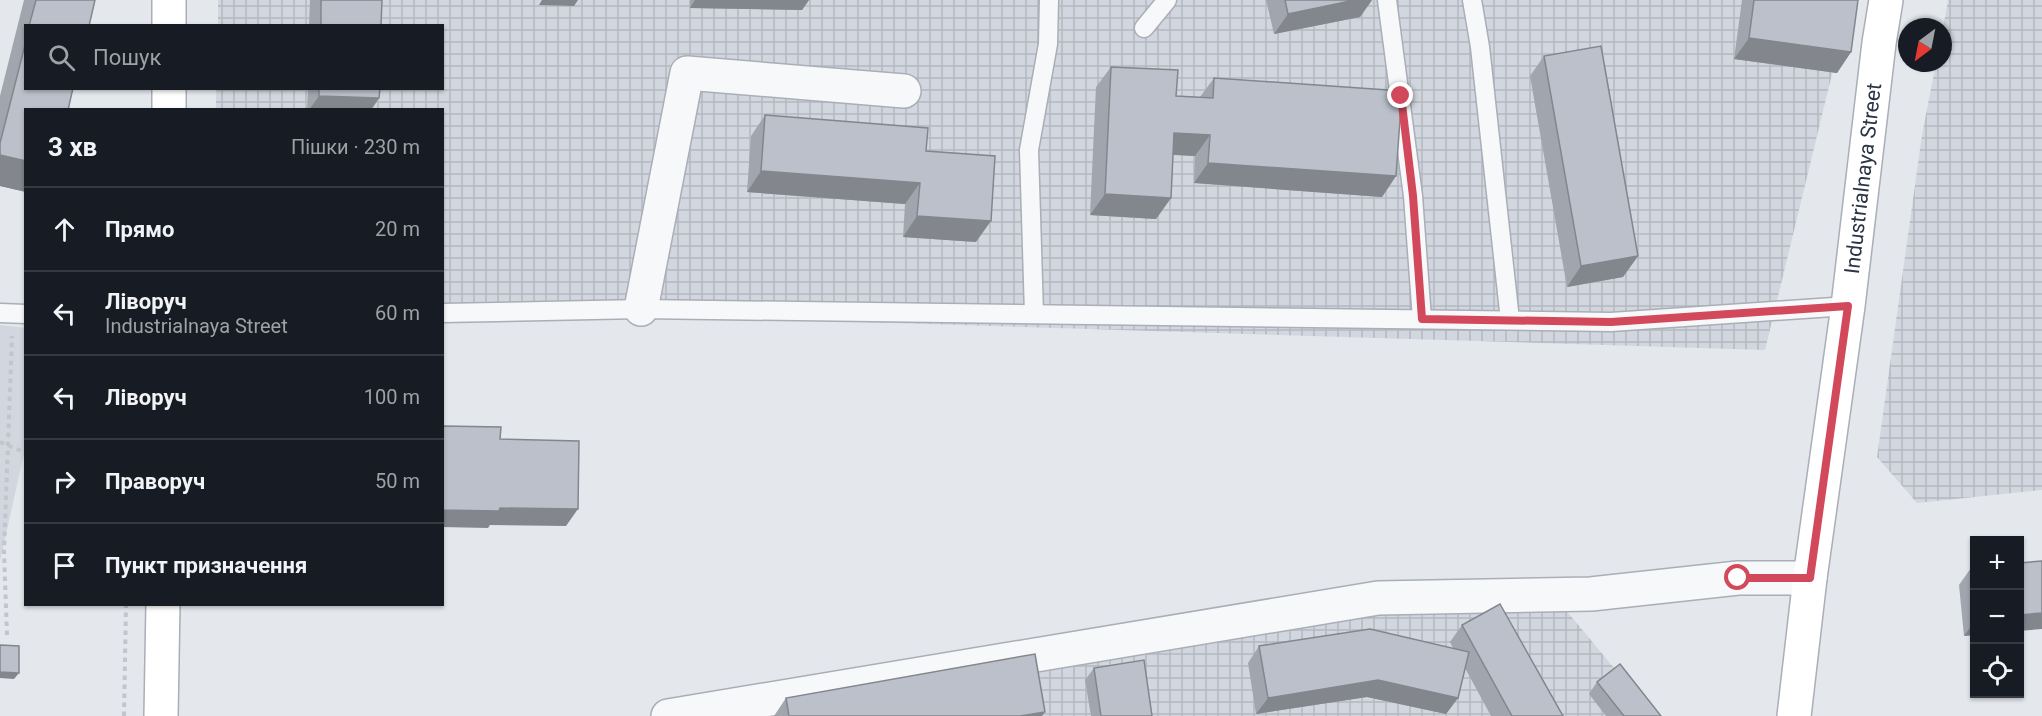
<!DOCTYPE html>
<html lang="uk">
<meta charset="utf-8">
<style>
body{margin:0;font-family:Roboto,sans-serif;background:#20242c;color:#f1f3f6}
.controls{position:absolute;right:18px;bottom:18px;display:grid;overflow:hidden;border-radius:0px;box-shadow:0 2px 4px #0004}
.controls button{width:54px;height:54px;display:grid;place-items:center;padding:0;border:0;border-bottom:2px solid #363941;background:#171b24;color:#f1f3f6;font:30px sans-serif}
.compass{position:absolute;left:1898px;top:18px;width:54px;height:54px;border-radius:50%;background:#171b24;box-shadow:0 2px 4px #0004;rotate:212deg}
.stop{position:absolute;width:18px;height:18px;margin:-14px;border:4px solid #d1495b;border-radius:50%;background:#fff}
.stop.end{background:#d1495b;border-color:#fff;box-shadow:0 2px 6px #0008}
.list{margin:0;padding:0;list-style:none}
h2{display:flex;justify-content:space-between;align-items:center;height:78px;margin:0;padding:0 24px;font-size:26px}
h2 small{font-size:20px;font-weight:400;color:#9ea1a6}
.list li{display:grid;grid-template-columns:39px 1fr auto;gap:18px;align-items:center;box-sizing:border-box;height:84px;padding:0 24px;border-top:2px solid #363941}
.list b{display:block;font-size:22px;white-space:nowrap}
.list p{margin:0;font-size:20px;white-space:nowrap;color:#9ea1a6}
.list em{font-size:20px;font-style:normal;color:#9ea1a6}
.icon{flex:none;width:33px;height:33px;fill:none;stroke:currentColor;stroke-width:2;stroke-linecap:round;stroke-linejoin:round}
.map{position:relative;flex:none;width:2042px;height:716px;overflow:hidden}
.search{position:absolute;background:#171b24;box-shadow:0 2px 4px #0004;left:24px;top:24px;width:420px;height:66px;display:flex;align-items:center;gap:15px;box-sizing:border-box;padding:0 21px;border-radius:0px;color:#9ea1a6;font-size:22px}
.panel{position:absolute;background:#171b24;box-shadow:0 2px 4px #0004;left:24px;top:108px;width:420px;height:498px;border-radius:0px}
.map>svg:first-child{display:block}
.built{fill:#d2d6de}
.industrial{fill:url(#industrial-grid)}
.lines{fill:none;stroke-linecap:round;stroke-linejoin:round}
.service-casing{stroke:#a9aeb7;stroke-width:21}
.minor-casing{stroke:#a9aeb7;stroke-width:36}
.secondary-casing{stroke:#a9aeb7;stroke-width:36}
.path{stroke:#c2c5cb;stroke-width:4;stroke-dasharray:4.5 4.5;stroke-linecap:butt}
.service{stroke:#f7f8fa;stroke-width:18}
.minor{stroke:#f7f8fa;stroke-width:33}
.secondary{stroke:#fff;stroke-width:33}
.wall{fill:#a1a5ae}
.shaded-wall{fill:#83868d}
.building{fill:#bbc0ca;stroke:#83868d;stroke-width:1.5}
.route{stroke:#d1495b;stroke-width:8}
.labels{text-anchor:middle;stroke-width:4.5;stroke-linejoin:round;paint-order:stroke}
.street-label{font-size:21px;fill:#2b3445;stroke:#f4f6f9}
</style>
<div class="map">
<svg width="2042" height="716" viewBox="0 0 2042 716">
<defs>
<pattern id="industrial-grid" width="8" height="8" patternUnits="userSpaceOnUse" patternTransform="scale(1.5)"><rect width="8" height="8" fill="#d2d6de"/><path d="M0 4h8M4 0v8" fill="none" stroke="#b4b8c0"/></pattern>
</defs>
<rect width="100%" height="100%" fill="#e4e7ec"/>
<path class="built" d="M0,325L26,328L25,449L0,561Z"/>
<g class="industrial">
<path d="M218,0H1850L1765,350L443,309L442,110H216V89L442,88V26L218,25Z"/>
<path d="M1948,0H2042V490L1917,503L1877,457L1922,135L1936,63H1943V28Z"/>
<path d="M1378,608L1565,609L1654,716H787Z"/>
</g>
<g class="lines">
<defs>
<g id="service">
<path d="M1387,0L1413,196L1422,319"/>
<path d="M1472,0L1480,47L1510,320"/>
<path d="M1144,28L1167,0"/>
<path d="M0,313L26,314"/>
<path d="M442,313L641,309L1611,322L1848,306"/>
<path d="M1034,314L1029,150L1048,44L1049,0"/>
</g>
<g id="minor">
<path d="M641,309L687,73L904,91"/>
<path d="M668,716L1378,598L1591,594L1738,578H1810"/>
</g>
<g id="secondary">
<path d="M169,26V0"/>
<path d="M169,110V88"/>
<path d="M161,716L163,604"/>
<path id="s1" d="M1794,716L1810,578L1848,306L1879,43L1886,0"/>
</g>
</defs>
<use href="#service" class="service-casing"/>
<use href="#minor" class="minor-casing"/>
<use href="#secondary" class="secondary-casing"/>
<g class="path">
<path d="M0,442L26,453"/>
<path d="M7,635L4,551L12,336"/>
<path d="M124,716L126,604"/>
</g>
<use href="#service" class="service"/>
<use href="#minor" class="minor"/>
<use href="#secondary" class="secondary"/>
</g>
<g class="wall">
<path d="M24,0H95L89,26H26V192L0,186V96Z"/>
<path d="M310,0H382L381,26H309Z"/>
<path d="M690,0H809L802,10L690,8Z"/>
<path d="M1266,0H1372L1360,17L1274,34Z"/>
<path d="M1742,0H1858L1851,52L1837,73L1734,59Z"/>
<path d="M1544,56L1638,256L1623,277L1567,287L1530,76Z"/>
<path d="M1111,67L1176,96L1200,97L1214,78L1396,176L1382,197L1194,183L1195,156L1173,155L1171,198L1156,219L1090,215L1096,87Z"/>
<path d="M308,88H380L379,98L371,110H307Z"/>
<path d="M765,115L926,151L976,242L903,237L905,204L747,192L751,136Z"/>
<path d="M1971,568H1974V635L1964,636L1959,585Z"/>
<path d="M1462,625L1563,716H1491L1465,668L1458,698L1446,714L1367,697L1256,714L1248,663L1259,646L1453,648L1450,642Z"/>
<path d="M1094,668L1152,716H1091L1085,680Z"/>
<path d="M1597,682L1661,716H1606L1589,694Z"/>
<path d="M786,698L1042,716H774Z"/>
</g>
<g class="shaded-wall">
<path d="M542,0H578L574,6L539,5Z"/>
<path d="M695,0H809L802,10L690,8Z"/>
<path d="M1355,0H1372L1360,17L1274,34L1288,14Z"/>
<path d="M1749,38L1851,52L1837,73L1734,59Z"/>
<path d="M319,96L379,98L371,110H309Z"/>
<path d="M1174,133L1210,135L1195,156L1160,154Z"/>
<path d="M0,155L26,161V192L0,186Z"/>
<path d="M1208,163L1396,176L1382,197L1194,183Z"/>
<path d="M761,171L920,183L905,204L747,192Z"/>
<path d="M1105,194L1171,198L1156,219L1090,215Z"/>
<path d="M917,216L991,221L976,242L903,237Z"/>
<path d="M1638,256L1623,277L1567,287L1581,266Z"/>
<path d="M500,508L578,509L566,526L490,525L488,528L442,527V510Z"/>
<path d="M2042,613V629L2019,631V615Z"/>
<path d="M1974,622V635L1964,636Z"/>
<path d="M0,672L19,673L14,679L0,678Z"/>
<path d="M1378,680L1458,698L1446,714L1367,697L1256,714L1268,698Z"/>
<path d="M1045,712L1042,716H1020Z"/>
</g>
<g class="building">
<path d="M36,0H95L89,26H29Z"/>
<path d="M321,0H382L381,26H321Z"/>
<path d="M1285,0H1355L1288,14Z"/>
<path d="M1754,0H1858L1851,52L1749,38Z"/>
<path d="M26,41V88H73L68,110H26V161L0,155V143Z"/>
<path d="M1601,46L1638,256L1581,266L1544,56Z"/>
<path d="M1111,67L1178,70L1176,96L1213,98L1214,78L1402,91L1396,176L1208,163L1210,135L1174,133L1171,198L1105,194Z"/>
<path d="M319,88H380L379,98L319,96Z"/>
<path d="M765,115L928,128L926,151L995,156L991,221L917,216L920,183L761,171Z"/>
<path d="M442,426L501,427L500,439L579,441L578,509L500,508L499,511L442,510Z"/>
<path d="M2042,561V613L2019,615V563Z"/>
<path d="M1971,568H1974V603Z"/>
<path d="M1500,604L1563,716H1512L1462,625Z"/>
<path d="M1370,629L1469,652L1458,698L1378,680L1268,698L1259,646Z"/>
<path d="M0,645L19,646V673L0,672Z"/>
<path d="M1035,654L1045,712L1020,716H789L786,698Z"/>
<path d="M1144,660L1152,716H1101L1094,668Z"/>
<path d="M1620,664L1661,716H1624L1597,682Z"/>
</g>
<g class="lines">
<path class="route" d="M1401,96L1413,196L1422,319L1611,322L1848,306L1810,578H1738"/>
</g>
<g class="labels">
<g class="street-label">
<text dy="7" stroke="none"><textPath href="#s1" startOffset="542">Industrialnaya Street</textPath></text>
</g>
</g>
</svg>
<div class="controls">
<button>+</button>
<button>−</button>
<button><svg class="icon" aria-label="locate" viewBox="0 0 24 24"><circle cx="12" cy="12" r="6"/><path d="M12 2v4M12 18v4M2 12h4M18 12h4"/></svg></button>
</div>
<svg class="compass" viewBox="-18 -18 36 36"><path d="M0-13l5 13h-10z" fill="#e53935"/><path d="M0 13l5-13h-10z" fill="#9ea1a6"/></svg>
<div class="stop" style="left:1738px;top:578px"></div>
<div class="stop end" style="left:1401px;top:96px"></div>
<div class="search"><svg class="icon" aria-label="search" viewBox="0 0 24 24"><circle cx="10" cy="10" r="6"/><path d="M15 15l6 6"/></svg>Пошук</div>
<section class="panel">
<h2>3 хв<small>Пішки · 230 m</small></h2>
<ul class="list">
<li><svg class="icon" aria-label="ahead" viewBox="0 0 24 24"><path d="M12 20V5M6 11l6-6 6 6"/></svg><div><b>Прямо</b></div><em>20 m</em></li>
<li><svg class="icon" aria-label="left" viewBox="0 0 24 24"><path d="M17 20v-9H6M10 6l-5 5 5 5"/></svg><div><b>Ліворуч</b><p>Industrialnaya Street</p></div><em>60 m</em></li>
<li><svg class="icon" aria-label="left" viewBox="0 0 24 24"><path d="M17 20v-9H6M10 6l-5 5 5 5"/></svg><div><b>Ліворуч</b></div><em>100 m</em></li>
<li><svg class="icon" aria-label="right" viewBox="0 0 24 24"><path d="M7 20v-9h11M14 6l5 5-5 5"/></svg><div><b>Праворуч</b></div><em>50 m</em></li>
<li><svg class="icon" aria-label="arrive" viewBox="0 0 24 24"><path d="M6 21V4h12l-3 4 3 4H6"/></svg><div><b>Пункт призначення</b></div></li>
</ul>
</section>
</div>
